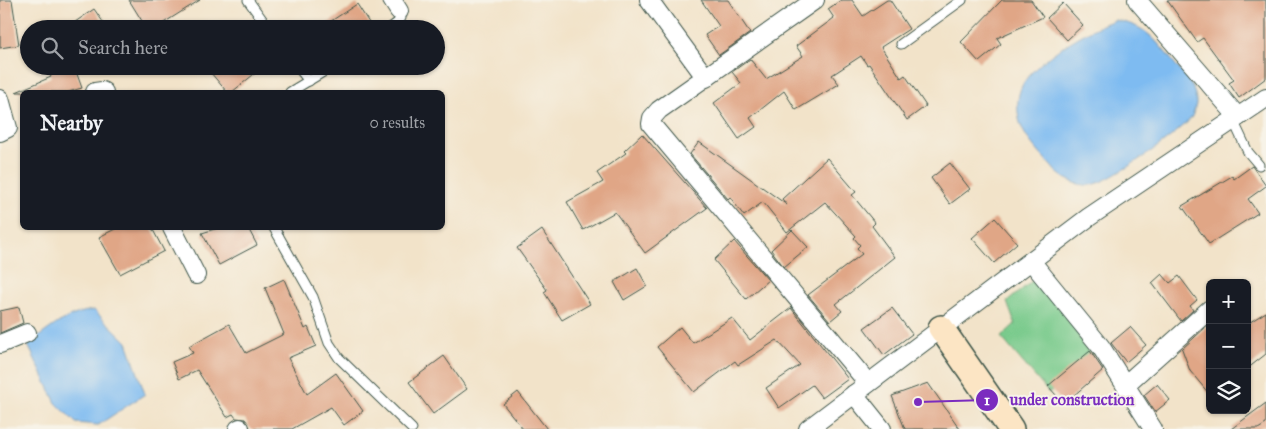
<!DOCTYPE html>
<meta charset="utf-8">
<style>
body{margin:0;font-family:"IM FELL Great Primer",serif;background:#20242c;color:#f1f3f6}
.controls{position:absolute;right:15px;bottom:15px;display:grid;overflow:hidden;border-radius:8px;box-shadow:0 1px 4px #0004}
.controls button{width:45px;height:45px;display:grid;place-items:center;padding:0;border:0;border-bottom:1px solid #363941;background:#171b24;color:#f1f3f6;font:25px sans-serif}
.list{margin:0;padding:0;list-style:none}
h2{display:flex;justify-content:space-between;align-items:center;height:65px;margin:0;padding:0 20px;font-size:21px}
h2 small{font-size:16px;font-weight:400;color:#9ea1a6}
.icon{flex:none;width:28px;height:28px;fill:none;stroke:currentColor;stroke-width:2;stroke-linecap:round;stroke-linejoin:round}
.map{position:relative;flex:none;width:1266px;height:429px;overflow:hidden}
.search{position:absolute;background:#171b24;box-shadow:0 1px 4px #0004;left:20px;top:20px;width:425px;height:55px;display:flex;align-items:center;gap:12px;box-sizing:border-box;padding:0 18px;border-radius:28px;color:#9ea1a6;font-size:19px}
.panel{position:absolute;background:#171b24;box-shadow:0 1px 4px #0004;left:20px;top:90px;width:425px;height:140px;border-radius:8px}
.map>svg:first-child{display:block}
.green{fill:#79ca8c;stroke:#4c8460}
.water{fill:#7ebbf1;stroke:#4e7c92}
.building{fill:#e0a686}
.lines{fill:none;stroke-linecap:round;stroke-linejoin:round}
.lane-casing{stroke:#3f564a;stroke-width:11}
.street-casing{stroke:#3f564a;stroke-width:20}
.secondary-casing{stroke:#3f564a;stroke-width:28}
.lane{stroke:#fff;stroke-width:9}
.street{stroke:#fff;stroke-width:18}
.secondary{stroke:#fce5c4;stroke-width:25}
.leader{fill:none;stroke:#7b2cbf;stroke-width:2}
.callout-dot{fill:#7b2cbf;stroke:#f7f3e8;stroke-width:2}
.mark-label{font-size:15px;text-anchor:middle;font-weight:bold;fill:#fff}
.callout-label{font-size:16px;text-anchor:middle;font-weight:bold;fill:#7b2cbf;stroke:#f7f3e8;stroke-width:4;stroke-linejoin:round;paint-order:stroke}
</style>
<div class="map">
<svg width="1266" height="429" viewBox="0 0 1266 429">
<rect width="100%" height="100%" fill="#f7f3e8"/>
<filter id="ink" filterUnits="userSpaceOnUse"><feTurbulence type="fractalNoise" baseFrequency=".02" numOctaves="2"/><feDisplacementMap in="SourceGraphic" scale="10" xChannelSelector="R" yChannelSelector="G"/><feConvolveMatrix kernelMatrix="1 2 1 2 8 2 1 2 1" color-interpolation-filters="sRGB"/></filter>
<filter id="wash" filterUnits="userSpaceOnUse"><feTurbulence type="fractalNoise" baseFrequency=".0096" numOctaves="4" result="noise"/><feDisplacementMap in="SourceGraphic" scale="20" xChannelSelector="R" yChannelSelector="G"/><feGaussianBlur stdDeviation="1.12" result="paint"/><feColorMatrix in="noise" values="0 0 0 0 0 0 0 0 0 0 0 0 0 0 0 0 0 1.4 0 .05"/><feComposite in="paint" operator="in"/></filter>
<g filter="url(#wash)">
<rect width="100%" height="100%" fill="#f2e3c9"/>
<path class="green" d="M1039,275L1101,349L1049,393L1001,337L1015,324L1007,302Z"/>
<g class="water">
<path d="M1115,20C1145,26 1152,36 1171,59C1181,72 1197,86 1196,104C1195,108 1193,115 1191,118C1180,133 1109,183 1091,185C1078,187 1059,177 1052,167C1042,155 1028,142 1022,128C1016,115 1016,96 1023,84C1037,59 1088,29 1115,20Z"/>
<path d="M94,310L127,342L145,394L98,425L76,423L56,403L28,345C49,329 67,313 94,310Z"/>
</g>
<g id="blocks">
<g class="building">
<path d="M0,0H12L19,45L0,48Z"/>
<path d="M129,0H200L154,29H147Z"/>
<path d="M701,0H728L750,33L719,55L705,35L719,26Z"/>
<path d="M841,0H852L863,16L887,0H890L909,29L881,47L901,78L905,75L926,106L907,120L869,64L867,65L861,56L832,75L839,84L796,110L784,91L750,118L756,127L739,139L714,103L741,83L732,72L750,59L766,79L803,56L796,46L834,18L828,9Z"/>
<path d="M1002,0H1031L1043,17L997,38L1001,44L979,62L961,42Z"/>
<path d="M1167,0H1266V78L1239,98L1229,83L1234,80L1203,38L1197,42Z"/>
<path d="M1063,3L1083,25L1067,40L1047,18Z"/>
<path d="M357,4L373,29H319Z"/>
<path d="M94,9L108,29H65Z"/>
<path d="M46,66H74L82,88L68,92H16L51,77Z"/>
<path d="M205,66H264L232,92H227Z"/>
<path d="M642,134L707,208L645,253L615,212L583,230L567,202L603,182L597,173L626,153L624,151Z"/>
<path d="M699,142L787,205L782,199L827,158L856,192L852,195L875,223L872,226L895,257L836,304L842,311L830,321L808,295L862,254L857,248L860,245L854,238L856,236L825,202L787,232L763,202L744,216L730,197L728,199L690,154Z"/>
<path d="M950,163L970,189L950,204L931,178Z"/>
<path d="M1252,166L1266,186L1248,199L1258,213L1209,244L1182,206L1232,176L1234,179Z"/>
<path d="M995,218L1017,243L994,263L972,238Z"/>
<path d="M117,228H152L164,251L120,274L99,237Z"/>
<path d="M218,228H248L257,245L219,265L202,233Z"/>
<path d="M542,230L590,304L562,320L544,292L547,290L517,248Z"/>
<path d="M792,230L808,247L784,267L771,250Z"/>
<path d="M734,241L768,280L746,299L714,260Z"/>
<path d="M637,268L647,286L624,300L614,282Z"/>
<path d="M1162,274L1170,283L1179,276L1197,300L1190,306L1193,310L1181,321L1152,283Z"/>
<path d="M284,279L305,329L308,327L316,346L288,358L307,394L336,373L363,411L344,425L331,407L292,429H251L245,419L236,418L233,414L227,417L197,370L179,379L172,362L193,353L189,346L229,324L246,353L284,334L265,288Z"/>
<path d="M19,307L23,323L0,333V311Z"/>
<path d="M791,308L848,379L822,398L812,385L779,408L766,388L800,365L777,340L738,365L735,361L694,392L657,347L680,327L693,343L732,318L750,340Z"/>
<path d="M892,308L912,334L884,355L864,328Z"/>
<path d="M1266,312V354L1247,369V324Z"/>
<path d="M1207,326L1210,328V395L1190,371L1182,349Z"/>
<path d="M1130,327L1146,345L1126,362L1111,343Z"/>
<path d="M1090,351L1103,370L1064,404L1048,386Z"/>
<path d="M444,356L467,389L433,414L409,382Z"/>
<path d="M928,383L960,429H905L892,396Z"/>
<path d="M1157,384L1170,400L1155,412L1144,395Z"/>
<path d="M518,392L547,429H523L503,404Z"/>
<path d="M1266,403V424L1258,429H1231Z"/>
</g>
</g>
</g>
<g filter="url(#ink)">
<use href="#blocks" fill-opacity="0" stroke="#3f564a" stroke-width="1"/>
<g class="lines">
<defs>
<g id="lane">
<path d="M248,0L269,29"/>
<path d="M389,29L397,23L401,18L399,11"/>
<path d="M901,44L962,0"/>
<path d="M297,66L309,81"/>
<path d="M290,92L333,66"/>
<path d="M1233,120L1248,152L1259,165"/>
<path d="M274,228L313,297L329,343L339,358L412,429"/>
</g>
<g id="street">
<path d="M392,0L399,11"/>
<path d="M649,0L706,78"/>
<path d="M815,0L659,110L652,118L651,124L868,383"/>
<path d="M1137,0L1238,117"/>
<path d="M95,92L102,91L104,92"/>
<path d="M0,99L8,128L0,132"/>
<path d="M172,228L196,275"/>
<path d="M1031,261L1101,347L1153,429"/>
<path d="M0,344L27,333"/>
<path d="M1125,385L1210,309"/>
<path d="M854,394L882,429"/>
<path d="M238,429L240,428"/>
<path d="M808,429L1089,217L1266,98"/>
</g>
<path id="secondary" d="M941,328L1011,429"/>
</defs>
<use href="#lane" class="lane-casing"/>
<use href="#street" class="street-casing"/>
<use href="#secondary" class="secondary-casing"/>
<use href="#lane" class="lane"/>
<use href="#street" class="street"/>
<use href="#secondary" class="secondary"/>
</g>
</g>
<path class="leader" d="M918 402L987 400"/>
<g class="callout-dot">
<circle cx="918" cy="402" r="5"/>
<circle cx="987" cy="400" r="12"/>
</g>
<g class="mark-label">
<text x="987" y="405">1</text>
</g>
<g class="callout-label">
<text x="1072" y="405">under construction</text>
</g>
</svg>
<div class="controls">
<button>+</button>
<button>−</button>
<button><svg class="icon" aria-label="layers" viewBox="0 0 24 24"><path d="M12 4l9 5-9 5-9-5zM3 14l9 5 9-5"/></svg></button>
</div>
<div class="search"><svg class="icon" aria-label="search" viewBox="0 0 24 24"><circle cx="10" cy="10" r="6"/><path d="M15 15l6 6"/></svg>Search here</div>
<section class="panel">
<h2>Nearby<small>0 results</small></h2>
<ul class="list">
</ul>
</section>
</div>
